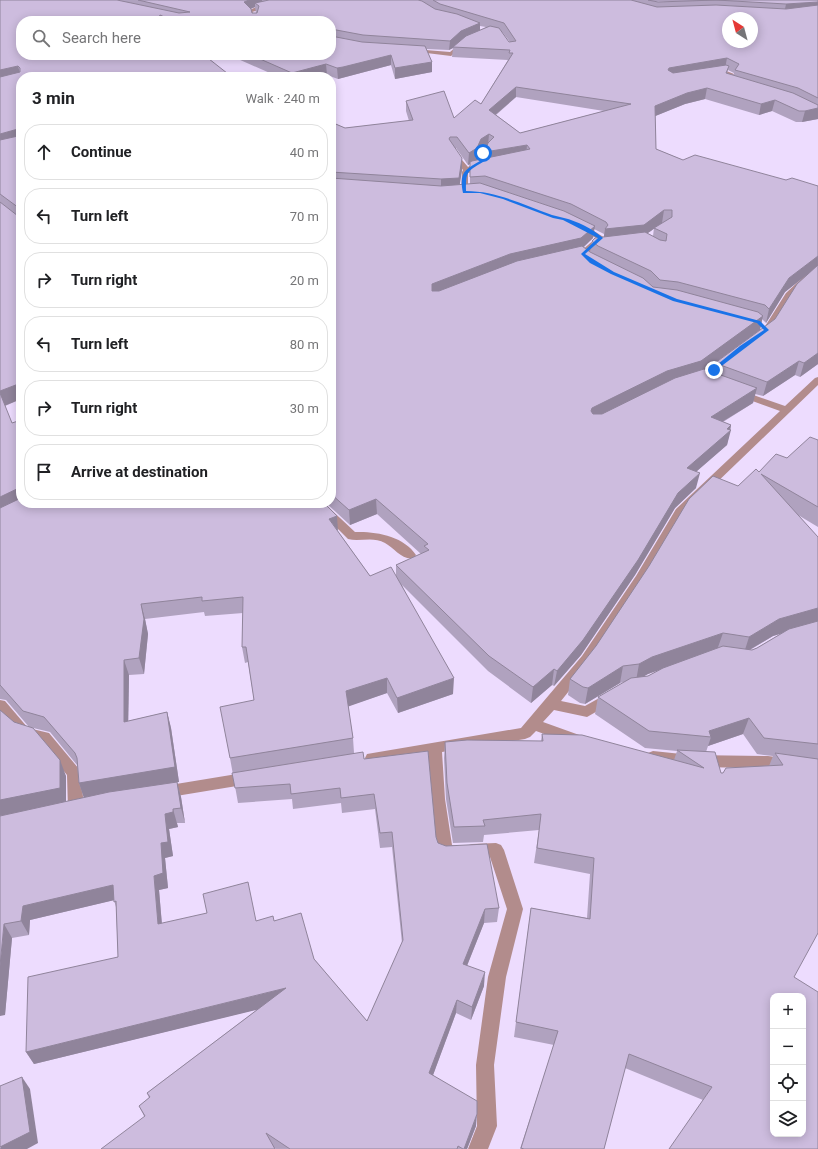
<!DOCTYPE html>
<meta charset="utf-8">
<style>
body{margin:0;font-family:Roboto,sans-serif;background:#f2f2f2;color:#202124}
.controls{position:absolute;right:12px;bottom:12px;display:grid;overflow:hidden;border-radius:8px;box-shadow:0 2px 10px #0003}
.controls button{width:36px;height:36px;display:grid;place-items:center;padding:0;border:0;border-bottom:1px solid #e0e0e0;background:#fff;color:#202124;font:20px sans-serif}
.compass{position:absolute;left:722px;top:12px;width:36px;height:36px;border-radius:50%;background:#fff;box-shadow:0 2px 10px #0003;rotate:324deg}
.stop{position:absolute;width:12px;height:12px;margin:-9px;border:3px solid #1a73e8;border-radius:50%;background:#fff}
.stop.end{background:#1a73e8;border-color:#fff;box-shadow:0 1px 4px #0008}
.list{margin:0;padding:0;list-style:none}
h2{display:flex;justify-content:space-between;align-items:center;height:52px;margin:0;padding:0 16px;font-size:17px}
h2 small{font-size:13px;font-weight:400;color:#757577}
.list li{display:grid;grid-template-columns:26px 1fr auto;gap:12px;align-items:center;box-sizing:border-box;height:56px;margin:0 8px 8px;padding:0 8px;border:1px solid #e0e0e0;border-radius:16px}
.list b{display:block;font-size:15px;white-space:nowrap}
.list em{font-size:13px;font-style:normal;color:#757577}
.icon{flex:none;width:22px;height:22px;fill:none;stroke:currentColor;stroke-width:2;stroke-linecap:round;stroke-linejoin:round}
.map{position:relative;flex:none;width:818px;height:1149px;overflow:hidden}
.search{position:absolute;background:#fff;box-shadow:0 2px 10px #0003;left:16px;top:16px;width:320px;height:44px;display:flex;align-items:center;gap:10px;box-sizing:border-box;padding:0 14px;border-radius:16px;color:#757577;font-size:15px}
.panel{position:absolute;background:#fff;box-shadow:0 2px 10px #0003;left:16px;top:72px;width:320px;height:436px;border-radius:16px}
.map>svg:first-child{display:block}
.lines{fill:none;stroke-linecap:round;stroke-linejoin:round}
.minor{fill:#b28c8c;fill-rule:evenodd}
.wall{fill:#b0a2bf;fill-rule:evenodd}
.shaded-wall{fill:#90849b}
.building{fill:#cdbcde;stroke:#90849b;fill-rule:evenodd}
.route{fill:#1a73e8}
</style>
<div class="map">
<svg width="818" height="1149" viewBox="0 0 818 1149">
<rect width="100%" height="100%" fill="#eddcfe"/>
<g class="lines">
<g class="minor">
<path d="M272,4V6L252,12L258,16L257,21H253V17L246,12L260,5Z"/>
<path d="M462,42L467,43L451,56L410,51L413,49L450,52Z"/>
<path d="M724,70L734,74L730,81L735,83V85L724,82L729,76L709,73Z"/>
<path d="M487,148L492,149L486,154L483,163L478,167L484,166L487,168L468,173V192L461,194L462,172L463,170L451,154L452,152L457,151V154L468,167L478,161L480,153Z"/>
<path d="M577,224H583L605,238C597,247 585,260 571,258V254L580,252L596,238L577,228Z"/>
<path d="M815,266H818V272L792,297L770,332L766,335H760L759,333L764,328L786,293Z"/>
<path d="M818,377V385L684,514L644,582L592,662L561,701L585,706L610,692L615,693L617,697L615,701L587,717L554,710L543,722L582,736L584,740L582,744L577,746L536,731L530,737L525,739L442,752L445,799L452,845L460,847L462,852L460,857L454,859L439,857L437,852L431,799L428,755L372,764L367,762L365,758L367,754L521,728L582,656L636,576L676,509L780,411L736,395L734,393L736,391H742L785,406L815,378Z"/>
<path d="M312,503H324L355,532C375,531 404,536 416,555L414,558C403,561 394,548 385,543C373,536 360,542 348,539Z"/>
<path d="M0,700L5,701L28,728L49,733L79,769L81,773L84,809L81,814L76,815L71,814L68,809L67,775L40,742C18,739 14,731 0,715Z"/>
<path d="M653,751L691,755L768,756L818,763V775L768,768L691,767L653,763L648,761L646,757L648,753Z"/>
<path d="M249,772L254,774L256,778L254,782L249,784L164,798L159,796L157,792L159,788L164,786Z"/>
<path d="M496,843L501,845L504,850L523,909L506,977L494,1065L497,1126L488,1149H468L477,1126L476,1065L488,977L507,909L490,857L472,858L466,856L464,851L466,846L472,844Z"/>
</g>
</g>
<g class="wall">
<path d="M0,0H818V119L802,122H796L772,111L759,115L705,99L685,104L655,116L656,149L683,160L786,180L818,186V364L800,377L795,375L763,396L755,394L753,403L723,422L731,425L727,445L696,472V488L675,508L635,575L581,655L554,686L552,685L531,703L488,671L402,585L453,694L398,713L387,693L348,706L353,738L354,753L364,759L436,837L438,843L499,908L497,922L484,923L467,966L484,986L471,1020L456,1013L433,1075L476,1126L467,1149H276L274,1148L144,1116L139,1106L149,1098L147,1093L258,1009L34,1064L26,1052L118,957L116,907L114,900L30,920L29,935L12,938L5,1015L0,710L66,776V802L84,798L79,783L77,765L50,732L29,727L6,700L0,699ZM255,7L256,13H252L251,9ZM21,21H331V55H229L279,77H318L327,75L338,79L391,65L395,79L432,72V62L426,49L449,50L453,48L452,57L508,60L481,104L454,118L406,101V111L409,121L345,128L331,122V503H326L350,525L377,514L421,554L396,565V576H370L337,530V516L21,503L5,406L21,399ZM480,26L486,27L480,30ZM502,32L503,33L510,42H509ZM728,70L734,73V75L727,74ZM516,97L604,111L520,133L496,115ZM487,147L485,158L477,160L480,151ZM455,148H456L468,165L470,164V184L459,185L462,170ZM654,228L653,236L647,233L651,231ZM594,229L604,234V237L592,241L590,252L584,247L593,238ZM810,272L775,319L715,363L712,372L705,370L760,330L762,319L766,323L785,292ZM204,612L205,616L243,613L242,647L245,663L248,662L254,700L230,758L238,803L292,799L293,809L341,803L342,813L375,809L380,848L392,847L402,943L367,1021L314,959L274,921H257L162,924L159,890L168,888L165,858L173,856L169,829L178,827L177,823H185L181,797L177,782H179L171,728L167,712L128,721L129,675L144,674L148,634L145,619Z"/>
<path d="M818,440V527L798,515L818,537V933L703,1100L625,1068L604,1149H520L554,1045L514,1037L531,908L587,918L590,874L534,863L539,830L484,835L483,842L453,843L446,799L444,758L445,742L541,741L542,734L674,760L677,751L645,748L595,714L598,697L624,682L620,683L585,704L580,703L568,695L570,679L738,486L759,472L787,458ZM782,633L757,648L752,650H750L773,636ZM660,669L648,676H643L648,674ZM743,734L757,754L773,756L769,766L723,773H721L706,752L708,746Z"/>
</g>
<g class="shaded-wall">
<path d="M249,0H262V4L255,3V7L245,11L244,2Z"/>
<path d="M818,2V11L784,14L786,4Z"/>
<path d="M160,15L161,21L158,19Z"/>
<path d="M480,23V32L453,47V48L449,50L450,41L461,31Z"/>
<path d="M391,55V65L338,79L337,68Z"/>
<path d="M727,58L725,69L668,79V70L669,68Z"/>
<path d="M432,62V72L395,79V68Z"/>
<path d="M326,64L327,75L318,77H292V73Z"/>
<path d="M18,66L21,77L0,81V70Z"/>
<path d="M516,87V97L488,121L489,110Z"/>
<path d="M707,88L705,99L685,104L653,117L655,106L687,93Z"/>
<path d="M775,100L772,111L759,115L761,104Z"/>
<path d="M818,108V119L802,122L805,111Z"/>
<path d="M18,129L21,141L0,146V134Z"/>
<path d="M489,134L488,146L480,151L477,160L468,165L469,153L481,139Z"/>
<path d="M527,145L526,157L484,164L485,152Z"/>
<path d="M462,158V170L459,190L441,191V179Z"/>
<path d="M664,210L662,223L641,238L603,242L605,229Z"/>
<path d="M595,226L593,238L579,251L431,298L432,284L510,254Z"/>
<path d="M818,256V266L785,292L766,323L769,309L789,278Z"/>
<path d="M763,316L760,330L697,376L590,422L591,411L592,408Z"/>
<path d="M818,353V364L800,377L804,363Z"/>
<path d="M799,361L795,375L763,396L767,382Z"/>
<path d="M21,383V399L4,406L0,393V391Z"/>
<path d="M757,388L753,403L707,431L711,417Z"/>
<path d="M731,425L730,431L731,430L727,445L683,483L687,468Z"/>
<path d="M700,473L696,488L675,508L635,575L581,655L554,686L557,671L678,493Z"/>
<path d="M21,487V503L0,515V497Z"/>
<path d="M376,499L377,514L350,525L349,510Z"/>
<path d="M337,516L338,531L329,519Z"/>
<path d="M141,604L145,619L148,634L144,674L139,658Z"/>
<path d="M818,608V623L773,636L744,653L749,637L779,619Z"/>
<path d="M723,633L717,650L648,674L636,681L639,664L652,657Z"/>
<path d="M124,660L129,675L128,737L124,722Z"/>
<path d="M623,666L620,683L585,704L588,688Z"/>
<path d="M554,669L552,685L531,703L533,687Z"/>
<path d="M387,678V693L347,707L346,691Z"/>
<path d="M454,678L453,694L398,713L397,698Z"/>
<path d="M167,712L171,728L179,782H177L181,797L185,823L181,808L84,798L79,783Z"/>
<path d="M749,718L743,734L708,746L711,737L709,731Z"/>
<path d="M60,760L66,776V803L0,816V800Z"/>
<path d="M173,809L178,827L169,829L173,856L165,858L168,888L159,890L163,938L158,924L154,876L161,843L165,814Z"/>
<path d="M113,885L119,899L30,920L29,935L21,921L23,906Z"/>
<path d="M485,909L484,923L462,978L463,964Z"/>
<path d="M4,924L12,938L5,1015L0,1016V966Z"/>
<path d="M485,972L484,986L471,1020L472,1007Z"/>
<path d="M286,988L289,1002L34,1064L26,1052Z"/>
<path d="M457,1000L456,1013L429,1086V1073Z"/>
<path d="M22,1077L30,1089L38,1143L27,1149H0Z"/>
<path d="M477,1114L476,1126L467,1149H464Z"/>
</g>
<g class="building">
<path d="M0,0H117L179,13L190,12L138,0H249L244,2L251,9L252,13H257L259,6L255,3L269,0H418L422,1L435,9L457,14L480,23L461,31L450,41L363,35L331,29V21H173L160,15L158,19L161,21H21V55H204L232,77H21V383L0,391V202L18,216L19,208L0,194V140L18,136L20,131L18,129L0,134V77L20,72V68L18,66L0,70Z"/>
<path d="M433,0H631L657,7L716,5L786,9L818,5V98L798,88L735,70L739,64L727,58L669,68L668,70L673,73L726,65L729,66L726,73L793,93L818,105V108L805,111H799L775,100L761,104L707,88L687,93L655,106L656,149L683,160L695,155L786,180L792,178L818,186V256L789,278L769,309L765,305L678,282L660,280L651,271L598,246L592,241L595,238L645,232L660,240L666,241L667,234L654,228L672,217V210H664L644,225L605,229L608,225L606,222L571,204L485,176L470,177V162L472,161L530,149L527,145L485,152L488,143L494,137L489,134L481,139L477,148L469,153L457,137H450L449,139L462,158L459,178L441,179L331,172V122L345,128L413,120L406,101L444,91L454,118L475,100L481,104L513,53H509L510,50L453,47L466,36L490,26L499,28L509,42L516,41L504,23L440,4ZM728,18H752V42H728ZM516,87L631,104L520,133L489,110Z"/>
<path d="M648,0H818V2L786,4L716,0L658,2Z"/>
<path d="M331,36L362,42L425,46L432,62L395,68L391,55L343,67L337,68L326,64L292,73L251,55H331Z"/>
<path d="M331,178L441,186L480,183L564,211L595,226L581,238L510,254L432,284V291H439L517,261L582,246L590,252L643,278L653,287L677,290L758,312L763,316L701,361L667,371L592,408L591,411L593,414H602L675,378L704,369L757,388L711,417L731,425L727,429L731,430L687,468L700,473L678,493L638,560L583,640L557,671L554,669L533,687L489,656L396,565L429,550L424,546L428,544L376,499L349,510L331,494Z"/>
<path d="M818,265V353L804,363L799,361L767,382L715,363L775,319L797,284Z"/>
<path d="M0,393L12,423L21,420V487L0,497Z"/>
<path d="M810,437L818,440V507L761,474L818,537V608L779,619L749,637L723,633L652,657L639,664L623,666L588,688L583,687L570,679L596,646L649,566L689,499L713,476L738,486L756,469L759,472L776,454L787,458Z"/>
<path d="M21,498V503H324L337,516L329,519L370,576L391,567L454,678L397,698L387,678L346,691L353,738L230,758L220,707L254,700L246,647H242L243,597L202,601V597L141,604L144,619L139,658L124,660V722L167,712L175,767L79,783L77,758L75,753L44,717L23,711L0,685V508Z"/>
<path d="M818,621V744L764,738L749,718L709,731L711,737L649,731L598,697L631,678L648,676L663,668L723,646L752,650L757,648L789,629Z"/>
<path d="M0,710L14,722L33,728L60,760V788L0,800Z"/>
<path d="M542,734L582,735L704,768L677,750L715,752L721,773H723L726,768L783,765L775,753L818,759V933L794,977L818,992V1149H669L712,1087L629,1054L604,1149H524L521,1148L558,1031L516,1022L531,908L590,919L594,858L537,848L541,814L483,820L485,826L454,827L447,783L445,742L467,740L543,741ZM773,996H803V1134H773Z"/>
<path d="M428,751L436,837L438,843L446,846L487,844L499,908L485,909L463,964L485,972L472,1007L457,1000L429,1073L477,1101V1114L464,1149H463L458,1146L457,1149H290L266,1133L275,1149H101L145,1116L139,1106L150,1097L147,1093L286,988L26,1052L28,977L118,957L116,901L114,902L113,885L23,906L21,921L4,924L0,966V816L109,792L177,782L181,808L173,809V812L165,814L168,842L161,843L163,873L154,876L158,924L207,913L203,894L248,882L256,921L273,916L274,921L301,913L314,959L367,1021L403,940L392,832L380,833L374,794L341,798L340,788L291,794L290,784L235,788L232,773L363,752L364,759Z"/>
<path d="M22,1077L30,1132L0,1147V1086Z"/>
</g>
<path class="route" d="M481,153H485L483,162C466,172 466,172 466,191C496,191 524,205 552,215C556,216 560,217 564,218C577,221 593,229 603,238L585,254L614,272L677,299L760,321L769,330L715,371H712V369L740,346L764,330L757,323L673,301L611,274L590,263L581,254L598,238L563,220L553,218L503,199L480,193H463C459,173 464,170 480,161Z"/>
</svg>
<div class="controls">
<button>+</button>
<button>−</button>
<button><svg class="icon" aria-label="locate" viewBox="0 0 24 24"><circle cx="12" cy="12" r="6"/><path d="M12 2v4M12 18v4M2 12h4M18 12h4"/></svg></button>
<button><svg class="icon" aria-label="layers" viewBox="0 0 24 24"><path d="M12 4l9 5-9 5-9-5zM3 14l9 5 9-5"/></svg></button>
</div>
<svg class="compass" viewBox="-18 -18 36 36"><path d="M0-13l5 13h-10z" fill="#e53935"/><path d="M0 13l5-13h-10z" fill="#757577"/></svg>
<div class="stop" style="left:483px;top:153px"></div>
<div class="stop end" style="left:714px;top:370px"></div>
<div class="search"><svg class="icon" aria-label="search" viewBox="0 0 24 24"><circle cx="10" cy="10" r="6"/><path d="M15 15l6 6"/></svg>Search here</div>
<section class="panel">
<h2>3 min<small>Walk · 240 m</small></h2>
<ul class="list">
<li><svg class="icon" aria-label="ahead" viewBox="0 0 24 24"><path d="M12 20V5M6 11l6-6 6 6"/></svg><div><b>Continue</b></div><em>40 m</em></li>
<li><svg class="icon" aria-label="left" viewBox="0 0 24 24"><path d="M17 20v-9H6M10 6l-5 5 5 5"/></svg><div><b>Turn left</b></div><em>70 m</em></li>
<li><svg class="icon" aria-label="right" viewBox="0 0 24 24"><path d="M7 20v-9h11M14 6l5 5-5 5"/></svg><div><b>Turn right</b></div><em>20 m</em></li>
<li><svg class="icon" aria-label="left" viewBox="0 0 24 24"><path d="M17 20v-9H6M10 6l-5 5 5 5"/></svg><div><b>Turn left</b></div><em>80 m</em></li>
<li><svg class="icon" aria-label="right" viewBox="0 0 24 24"><path d="M7 20v-9h11M14 6l5 5-5 5"/></svg><div><b>Turn right</b></div><em>30 m</em></li>
<li><svg class="icon" aria-label="arrive" viewBox="0 0 24 24"><path d="M6 21V4h12l-3 4 3 4H6"/></svg><div><b>Arrive at destination</b></div></li>
</ul>
</section>
</div>
